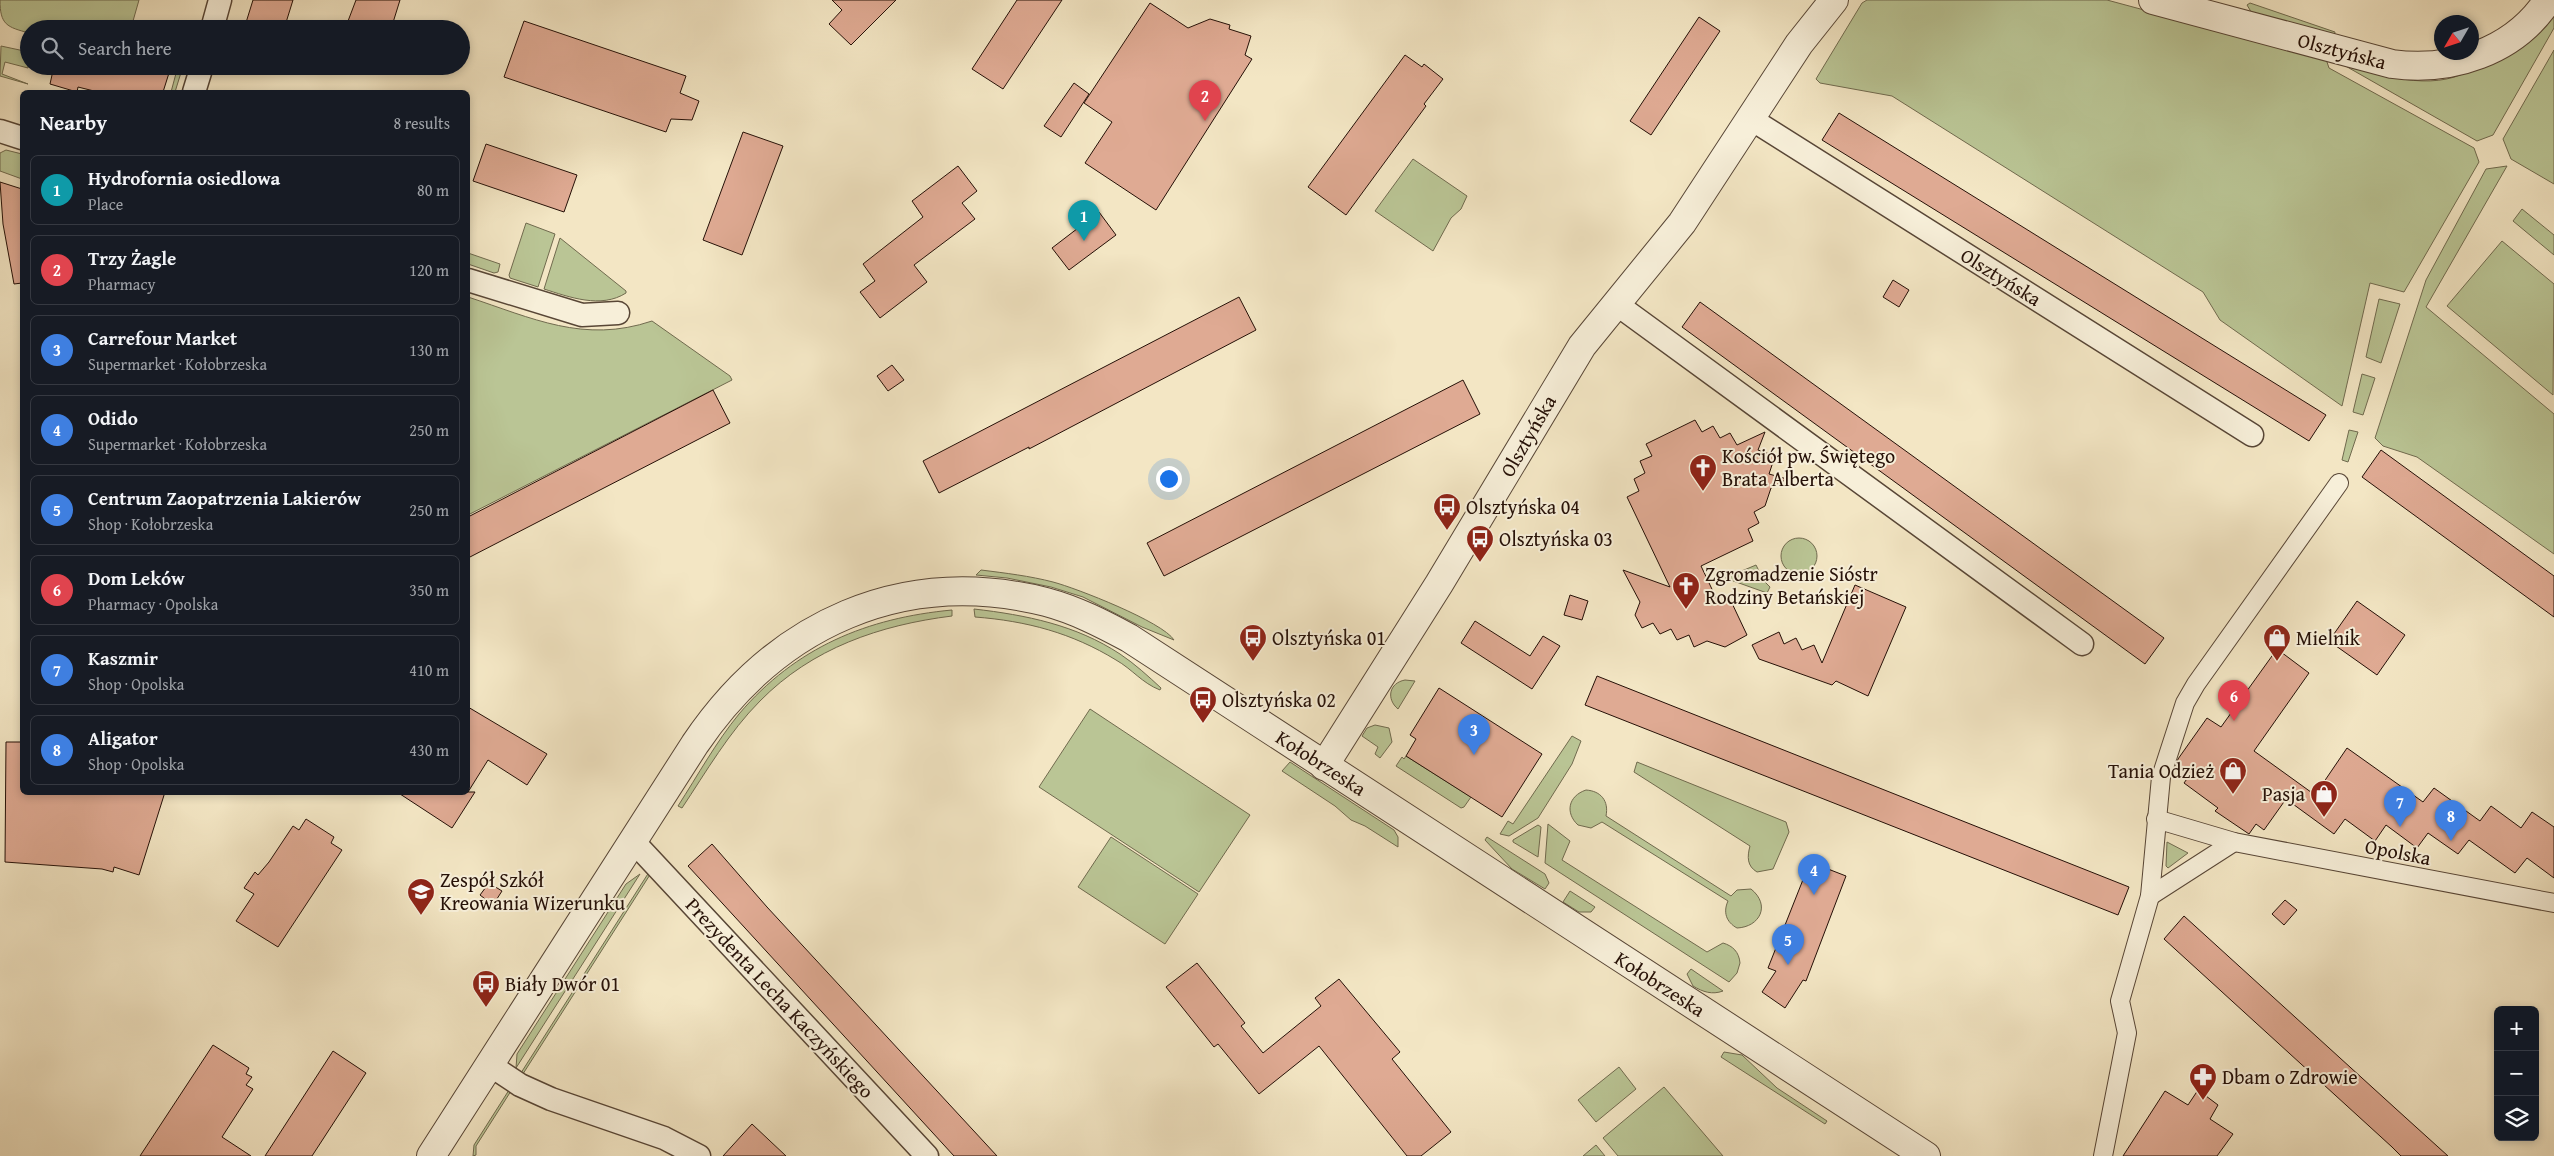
<!DOCTYPE html>
<meta charset="utf-8">
<style>
body{margin:0;font-family:"Gentium Book Plus",serif;background:#242831;color:#f1f3f6}
.controls{position:absolute;right:15px;bottom:15px;display:grid;overflow:hidden;border-radius:8px;box-shadow:0 2px 8px #0003}
.controls button{width:45px;height:45px;display:grid;place-items:center;padding:0;border:0;border-bottom:1px solid #363941;background:#171b24;color:#f1f3f6;font:25px sans-serif}
.compass{position:absolute;left:2434px;top:15px;width:45px;height:45px;border-radius:50%;background:#171b24;box-shadow:0 2px 8px #0003;rotate:231deg}
.you{position:absolute;left:1168px;top:478px;width:18px;height:18px;margin:-12px;border:4px solid #fff;border-radius:50%;background:#1a73e8;box-shadow:0 0 0 8px #1a73e833}
.badge{display:grid;place-items:center;width:32px;height:32px;border-radius:50%;background:#c59692;color:#fff;font-size:16px;font-weight:700}
.pin{position:absolute;translate:-50% -41px;filter:drop-shadow(0 1px 2px #0008)}
.pin::after{content:'';position:absolute;top:26px;width:18px;height:15px;background:inherit;clip-path:polygon(0 0,100% 0,50% 100%)}
.list{margin:0;padding:0;list-style:none}
h2{display:flex;justify-content:space-between;align-items:center;height:65px;margin:0;padding:0 20px;font-size:21px}
h2 small{font-size:16px;font-weight:400;color:#9ea1a6}
.list li{display:grid;grid-template-columns:32px 1fr auto;gap:15px;align-items:center;box-sizing:border-box;height:70px;margin:0 10px 10px;padding:0 10px;border:1px solid #363941;border-radius:8px}
.list b{display:block;font-size:19px;white-space:nowrap}
.list p{margin:0;font-size:16px;white-space:nowrap;color:#9ea1a6}
.list em{font-size:16px;font-style:normal;color:#9ea1a6}
.icon{flex:none;width:28px;height:28px;fill:none;stroke:currentColor;stroke-width:2;stroke-linecap:round;stroke-linejoin:round}
.map{position:relative;flex:none;width:2554px;height:1156px;overflow:hidden}
.search{position:absolute;background:#171b24;box-shadow:0 2px 8px #0003;left:20px;top:20px;width:450px;height:55px;display:flex;align-items:center;gap:12px;box-sizing:border-box;padding:0 18px;border-radius:28px;color:#9ea1a6;font-size:19px}
.panel{position:absolute;background:#171b24;box-shadow:0 2px 8px #0003;left:20px;top:90px;width:450px;height:705px;border-radius:8px}
.map>svg:first-child{display:block}
.green{fill:#bac595;stroke:#706a4e}
.building{fill:#dfaa93;stroke:#251007}
.lines{fill:none;stroke-linecap:round;stroke-linejoin:round}
.pedestrian-casing{stroke:#584636;stroke-width:20}
.minor-casing{stroke:#584636;stroke-width:25}
.tertiary-casing{stroke:#584636;stroke-width:30}
.pedestrian{stroke:#f7efd9;stroke-width:18}
.minor{stroke:#f7efd9;stroke-width:22}
.tertiary{stroke:#f7efd9;stroke-width:28}
.labels{text-anchor:middle;stroke-width:4;stroke-linejoin:round;paint-order:stroke}
.street-label{font-size:20px;fill:#251007;stroke:#f7efd9}
.poi-label{font-size:20px;fill:#251007;stroke:#f7efd9;text-anchor:start}
</style>
<div class="map">
<svg width="2554" height="1156" viewBox="0 0 2554 1156">
<rect width="100%" height="100%" fill="#f3e6c4"/>
<filter id="stains"><feTurbulence type="fractalNoise" baseFrequency=".004" numOctaves="4"/><feColorMatrix values="0 0 0 0 .2 0 0 0 0 .09 0 0 0 0 .02 0 0 0 .5 -.17"/></filter>
<radialGradient id="worn" r=".72"><stop offset=".6" stop-color="#630" stop-opacity="0"/><stop offset="1" stop-color="#630" stop-opacity=".3"/></radialGradient>
<g class="green">
<path d="M0,0H139L133,21L163,29H74L48,21L45,29H29V33C7,27 0,25 0,0Z"/>
<path d="M1867,0H2107L2326,59L2329,68L2474,148L2479,162L2404,292L2370,283L2342,406L2220,320L2203,292L1892,96L1820,83L1816,79L1862,3Z"/>
<path d="M2250,3L2335,32L2334,38L2253,15L2247,5Z"/>
<path d="M2554,12V28L2493,135L2477,141L2342,64C2381,75 2430,92 2469,71C2499,55 2526,31 2554,12Z"/>
<path d="M1,46L29,52L28,68L5,62L2,74L28,84L0,76Z"/>
<path d="M2554,50V184L2511,159L2503,139Z"/>
<path d="M178,66H183L175,92H171Z"/>
<path d="M6,150L22,154V179L0,171V153Z"/>
<path d="M1413,159L1467,196L1461,209L1451,218L1433,251L1375,211Z"/>
<path d="M2507,166L2426,307L2554,414V554L2417,457L2383,446L2375,438L2426,280L2486,169Z"/>
<path d="M2522,209L2554,235V255L2513,221Z"/>
<path d="M526,223L555,234L538,287L510,278L509,275Z"/>
<path d="M560,238L626,291V293C601,309 569,297 544,289Z"/>
<path d="M2502,241L2554,284L2553,395L2447,306Z"/>
<path d="M468,253L500,264L498,272L494,273L468,264Z"/>
<path d="M468,297C532,318 584,344 652,321L730,376L732,380L468,515Z"/>
<path d="M2379,299L2400,304L2381,363L2366,357Z"/>
<path d="M2362,374L2375,378L2363,415L2353,412Z"/>
<path d="M2349,430L2358,432L2348,462L2342,460Z"/>
<circle cx="1799" cy="556" r="18"/>
<path d="M1756,565L1764,581L1770,587L1767,593L1725,578Z"/>
<path d="M981,570C1005,573 1030,576 1053,582C1076,588 1163,622 1174,640L1142,627L1083,597L1051,587L1007,578L976,575Z"/>
<path d="M974,609C1026,615 1076,625 1120,654C1135,664 1148,676 1161,688L1160,690C1142,683 1132,669 1116,660C1072,633 1027,621 975,617Z"/>
<path d="M952,610V616C880,625 812,648 760,701C729,732 706,772 682,808L678,806C698,775 716,742 739,714C796,647 867,618 952,610Z"/>
<path d="M1405,680L1415,681L1398,709C1386,699 1389,683 1405,680Z"/>
<path d="M1090,709L1250,815L1199,892L1039,787Z"/>
<path d="M1375,725L1389,728L1392,742L1380,758L1375,754L1378,747L1362,736L1367,728Z"/>
<path d="M1572,736L1581,741L1572,764L1538,818L1509,836L1500,834L1508,821L1513,824Z"/>
<path d="M1406,756L1471,797L1464,807L1461,808L1396,766L1402,757L1404,759Z"/>
<path d="M1290,762L1394,830L1398,837V847L1365,826L1351,820L1335,806L1282,771Z"/>
<path d="M1637,762L1786,822L1789,832L1773,869L1757,872C1747,866 1747,857 1750,846L1634,772Z"/>
<path d="M1586,790C1601,791 1609,801 1606,816L1731,896L1737,890L1751,889C1771,905 1760,927 1737,928C1726,922 1723,912 1728,901L1602,822L1591,828L1578,825C1565,813 1568,796 1586,790Z"/>
<path d="M1548,824L1570,841L1562,860L1707,952L1723,943C1733,946 1739,952 1740,963L1737,973L1729,982L1545,863Z"/>
<path d="M1538,825L1541,827L1538,857L1513,842V840Z"/>
<path d="M1111,837L1198,894L1165,944L1078,887Z"/>
<path d="M1487,837L1545,874L1549,883L1545,889L1512,869L1485,840Z"/>
<path d="M2167,842L2188,853L2168,868L2166,866Z"/>
<path d="M651,869L653,870L521,1077L519,1076Z"/>
<path d="M640,874L516,1068L517,1054L626,884Z"/>
<path d="M1570,891L1595,907L1591,912H1579L1563,902Z"/>
<path d="M1691,969L1723,991C1712,995 1703,992 1693,986L1687,974Z"/>
<path d="M1724,1052L1742,1055L1777,1088L1827,1121L1825,1124L1721,1057Z"/>
<path d="M1619,1067L1636,1089L1596,1122L1578,1100Z"/>
<path d="M1664,1087L1723,1156H1618L1603,1138Z"/>
<path d="M509,1090L511,1091L476,1146V1155L473,1156L474,1145Z"/>
<path d="M1596,1145L1605,1156H1583Z"/>
</g>
<g class="building">
<path d="M253,0H293L284,29H244Z"/>
<path d="M356,0H400L391,29H345Z"/>
<path d="M832,0H896L851,45L829,24L842,10Z"/>
<path d="M1017,0H1062L1003,89L972,69Z"/>
<path d="M1150,3L1188,28L1210,19L1230,25L1229,29L1251,36L1245,55L1252,59L1156,210L1085,163L1112,122L1084,103Z"/>
<path d="M1699,17L1720,31L1651,135L1630,121Z"/>
<path d="M524,21L686,76L680,93L699,101L692,120L671,119L666,132L504,77Z"/>
<path d="M1405,55L1422,67L1424,64L1443,79L1424,104L1426,106L1346,215L1308,187Z"/>
<path d="M54,66H156L155,69L169,73L163,92H98L78,87L77,92L50,84Z"/>
<path d="M1074,83L1089,94L1061,137L1044,126Z"/>
<path d="M1839,113L2326,415L2309,441L1822,140Z"/>
<path d="M743,132L783,146L742,255L703,240Z"/>
<path d="M486,144L577,175L564,212L473,181Z"/>
<path d="M958,166L977,191L962,203L975,219L914,265L927,282L880,318L860,292L875,281L863,264L923,217L912,201Z"/>
<path d="M0,182L22,189V283L14,284L3,224Z"/>
<path d="M1099,212L1116,235L1069,270L1052,248Z"/>
<path d="M1893,280L1909,290L1899,307L1883,297Z"/>
<path d="M1239,297L1256,330L1029,449V447L939,493L923,461Z"/>
<path d="M1700,302L2164,638L2145,664L1682,327Z"/>
<path d="M892,365L904,380L888,391L877,376Z"/>
<path d="M1463,380L1480,414L1164,576L1147,543Z"/>
<path d="M713,390L730,423L468,558V517Z"/>
<path d="M1695,420L1702,432L1713,426L1720,438L1730,433L1737,445L1765,432L1758,450L1775,456L1769,474L1787,479L1771,488L1765,506L1754,512L1759,523L1748,529L1753,541L1701,566L1719,604L1730,599L1747,635L1725,647L1707,641L1694,647L1689,635L1677,640L1671,629L1660,634L1653,623L1642,628L1635,615L1640,602L1623,570L1670,587L1627,497L1639,491L1634,479L1645,473L1640,461L1652,456L1646,444Z"/>
<path d="M2381,450L2554,576V617L2362,477Z"/>
<path d="M1855,585L1906,607L1868,696L1836,681L1832,685L1759,659L1752,645L1779,632L1784,644L1796,638L1802,650L1814,645L1822,663Z"/>
<path d="M1570,595L1588,601L1582,620L1564,615Z"/>
<path d="M2357,601L2405,635L2377,675L2329,641Z"/>
<path d="M1475,621L1530,656L1543,636L1560,646L1532,689L1461,643Z"/>
<path d="M2277,649L2309,673L2254,751L2315,795L2347,748L2423,802L2434,788L2480,821L2491,806L2521,828L2532,812L2554,827V878L2527,858L2515,873L2469,840L2458,854L2428,833L2417,848L2386,825L2375,841L2345,819L2334,834L2286,799L2264,830L2256,824L2249,834L2215,811L2218,808L2184,783L2189,776L2176,766L2178,759L2207,718L2221,727Z"/>
<path d="M1597,676L2129,887L2118,915L1585,705Z"/>
<path d="M1439,688L1542,754L1502,817L1406,756L1416,739L1410,735Z"/>
<path d="M468,707L547,754L527,785L488,760L468,792H475L452,828L397,792H468Z"/>
<path d="M6,742H22V792H165L139,875L114,867L113,872L102,869L5,862Z"/>
<path d="M306,819L334,837L331,843L342,850L278,947L236,921L254,894L244,888L255,872L258,875L269,862L293,826L299,830Z"/>
<path d="M712,844L767,907L997,1156H954L712,892L688,866Z"/>
<path d="M1810,862L1846,876L1806,981L1803,980L1785,1008L1762,992L1776,971L1768,968Z"/>
<path d="M489,883L502,891L493,905L480,895Z"/>
<path d="M2285,900L2297,910L2284,925L2272,914Z"/>
<path d="M2184,916L2395,1108L2448,1156H2401L2392,1147L2164,939Z"/>
<path d="M1197,963L1245,1023L1241,1026L1263,1053L1321,1006L1315,998L1339,979L1400,1052L1392,1059L1451,1132L1421,1156H1407L1319,1046L1259,1094L1218,1044L1214,1047L1166,987Z"/>
<path d="M213,1045L249,1068L246,1074L252,1077L246,1085L253,1089L222,1137L251,1156H140Z"/>
<path d="M333,1051L366,1073L312,1156H265Z"/>
<path d="M2198,1090L2218,1105L2210,1119L2233,1134L2217,1156H2123L2165,1091L2188,1105Z"/>
<path d="M752,1124L786,1156H723Z"/>
</g>
<g class="lines">
<defs>
<g id="pedestrian">
<path d="M2156,819L2234,842L2554,903"/>
<path d="M2150,896L2234,842"/>
<path d="M2103,1156L2127,1033L2120,1001L2150,896L2161,777L2185,703L2196,684L2339,483"/>
</g>
<g id="minor">
<path d="M212,29L220,0"/>
<path d="M194,92L202,66"/>
<path d="M1751,119L2252,435"/>
<path d="M0,131L22,138"/>
<path d="M468,280L582,315L618,313"/>
<path d="M1615,303L2082,644"/>
<path d="M633,841L927,1156"/>
<path d="M490,1065L520,1085L551,1099L664,1138L699,1156"/>
</g>
<g id="tertiary">
<path d="M2153,0L2392,64C2451,72 2514,52 2548,0"/>
<path d="M1324,766L1439,584L1582,346L1682,223L1799,44L1834,0"/>
<path d="M431,1156L695,744C776,624 902,566 1046,602C1076,610 1103,624 1129,638L1926,1156"/>
</g>
</defs>
<use href="#pedestrian" class="pedestrian-casing"/>
<use href="#minor" class="minor-casing"/>
<use href="#tertiary" class="tertiary-casing"/>
<use href="#pedestrian" class="pedestrian"/>
<use href="#minor" class="minor"/>
<use href="#tertiary" class="tertiary"/>
</g>
<defs>
<symbol id="church-pin" viewBox="-11 -11 22 30"><path d="M0 17L-7.5 6A9.5 9.5 0 1 1 7.5 6Z" fill="#8f2418" stroke="#f7efd9"/><path d="M-1.2-6h2.4v3.5h3.3v2.4h-3.3V6h-2.4V-.1h-3.3v-2.4h3.3Z" fill="#fff"/></symbol>
<symbol id="bus-pin" viewBox="-11 -11 22 30"><path d="M0 17L-7.5 6A9.5 9.5 0 1 1 7.5 6Z" fill="#8f2418" stroke="#f7efd9"/><path d="M-5-6H5V4H4V6H2V4H-2V6H-4V4H-5ZM-3.5-4V0h7V-4ZM-3.5 1.2v1.5H-2V1.2ZM2 1.2v1.5H3.5V1.2Z" fill="#fff"/></symbol>
<symbol id="shop-pin" viewBox="-11 -11 22 30"><path d="M0 17L-7.5 6A9.5 9.5 0 1 1 7.5 6Z" fill="#8f2418" stroke="#f7efd9"/><path d="M-5-2.5h2.3a2.7 3.5 0 0 1 5.4 0H5L5.5 6h-11ZM-1.5-2.5h3a1.5 2.3 0 0 0-3 0Z" fill="#fff"/></symbol>
<symbol id="school-pin" viewBox="-11 -11 22 30"><path d="M0 17L-7.5 6A9.5 9.5 0 1 1 7.5 6Z" fill="#8f2418" stroke="#f7efd9"/><path d="M0-5L7-2L0 1L-7-2ZM-4 1L0 2.5L4 1V4Q0 6-4 4Z" fill="#fff"/></symbol>
<symbol id="pharmacy-pin" viewBox="-11 -11 22 30"><path d="M0 17L-7.5 6A9.5 9.5 0 1 1 7.5 6Z" fill="#8f2418" stroke="#f7efd9"/><path d="M-2-6h4v4h4v4h-4v4h-4v-4h-4v-4h4Z" fill="#fff"/></symbol>
</defs>
<g fill-rule="evenodd">
<use href="#church-pin" x="1687" y="452" width="32" height="43"/>
<use href="#bus-pin" x="1431" y="491" width="32" height="43"/>
<use href="#bus-pin" x="1464" y="523" width="32" height="43"/>
<use href="#church-pin" x="1670" y="570" width="32" height="43"/>
<use href="#bus-pin" x="1237" y="622" width="32" height="43"/>
<use href="#shop-pin" x="2261" y="622" width="32" height="43"/>
<use href="#bus-pin" x="1187" y="684" width="32" height="43"/>
<use href="#shop-pin" x="2217" y="755" width="32" height="43"/>
<use href="#shop-pin" x="2308" y="778" width="32" height="43"/>
<use href="#school-pin" x="405" y="876" width="32" height="43"/>
<use href="#bus-pin" x="470" y="968" width="32" height="43"/>
<use href="#pharmacy-pin" x="2187" y="1061" width="32" height="43"/>
</g>
<g class="labels">
<g class="street-label">
<text transform="translate(2342 51) rotate(15)" y="7">Olsztyńska</text>
<text transform="translate(2001 277) rotate(32)" y="7">Olsztyńska</text>
<text transform="translate(1528 436) rotate(-60)" y="7">Olsztyńska</text>
<text transform="translate(1321 763) rotate(33)" y="7">Kołobrzeska</text>
<text transform="translate(2398 852) rotate(11)" y="7">Opolska</text>
<text transform="translate(1660 984) rotate(33)" y="7">Kołobrzeska</text>
<text transform="translate(780 998) rotate(47)" y="7">Prezydenta Lecha Kaczyńskiego</text>
</g>
<g class="poi-label">
<text x="1722" y="463">Kościół pw. Świętego<tspan x="1722" dy="23">Brata Alberta</tspan></text>
<text x="1466" y="514">Olsztyńska 04</text>
<text x="1499" y="546">Olsztyńska 03</text>
<text x="1705" y="581">Zgromadzenie Sióstr<tspan x="1705" dy="23">Rodziny Betańskiej</tspan></text>
<text x="1272" y="645">Olsztyńska 01</text>
<text x="2296" y="645">Mielnik</text>
<text x="1222" y="707">Olsztyńska 02</text>
<text x="2214" y="778" text-anchor="end">Tania Odzież</text>
<text x="2305" y="801" text-anchor="end">Pasja</text>
<text x="440" y="887">Zespół Szkół<tspan x="440" dy="23">Kreowania Wizerunku</tspan></text>
<text x="505" y="991">Biały Dwór 01</text>
<text x="2222" y="1084">Dbam o Zdrowie</text>
</g>
</g>
<rect width="100%" height="100%" filter="url(#stains)"/>
<rect width="100%" height="100%" fill="url(#worn)"/>
</svg>
<div class="controls">
<button>+</button>
<button>−</button>
<button><svg class="icon" aria-label="layers" viewBox="0 0 24 24"><path d="M12 4l9 5-9 5-9-5zM3 14l9 5 9-5"/></svg></button>
</div>
<svg class="compass" viewBox="-18 -18 36 36"><path d="M0-13l5 13h-10z" fill="#e53935"/><path d="M0 13l5-13h-10z" fill="#9ea1a6"/></svg>
<div class="you"></div>
<div class="pin badge" style="left:1084px;top:241px;background:#0f9aa8">1</div>
<div class="pin badge" style="left:1205px;top:121px;background:#e0444e">2</div>
<div class="pin badge" style="left:1474px;top:755px;background:#3f7fe0">3</div>
<div class="pin badge" style="left:1814px;top:895px;background:#3f7fe0">4</div>
<div class="pin badge" style="left:1788px;top:965px;background:#3f7fe0">5</div>
<div class="pin badge" style="left:2234px;top:721px;background:#e0444e">6</div>
<div class="pin badge" style="left:2400px;top:827px;background:#3f7fe0">7</div>
<div class="pin badge" style="left:2451px;top:841px;background:#3f7fe0">8</div>
<div class="search"><svg class="icon" aria-label="search" viewBox="0 0 24 24"><circle cx="10" cy="10" r="6"/><path d="M15 15l6 6"/></svg>Search here</div>
<section class="panel">
<h2>Nearby<small>8 results</small></h2>
<ul class="list">
<li><span class="badge" style="background:#0f9aa8">1</span><div><b>Hydrofornia osiedlowa</b><p>Place</p></div><em>80 m</em></li>
<li><span class="badge" style="background:#e0444e">2</span><div><b>Trzy Żagle</b><p>Pharmacy</p></div><em>120 m</em></li>
<li><span class="badge" style="background:#3f7fe0">3</span><div><b>Carrefour Market</b><p>Supermarket · Kołobrzeska</p></div><em>130 m</em></li>
<li><span class="badge" style="background:#3f7fe0">4</span><div><b>Odido</b><p>Supermarket · Kołobrzeska</p></div><em>250 m</em></li>
<li><span class="badge" style="background:#3f7fe0">5</span><div><b>Centrum Zaopatrzenia Lakierów</b><p>Shop · Kołobrzeska</p></div><em>250 m</em></li>
<li><span class="badge" style="background:#e0444e">6</span><div><b>Dom Leków</b><p>Pharmacy · Opolska</p></div><em>350 m</em></li>
<li><span class="badge" style="background:#3f7fe0">7</span><div><b>Kaszmir</b><p>Shop · Opolska</p></div><em>410 m</em></li>
<li><span class="badge" style="background:#3f7fe0">8</span><div><b>Aligator</b><p>Shop · Opolska</p></div><em>430 m</em></li>
</ul>
</section>
</div>
